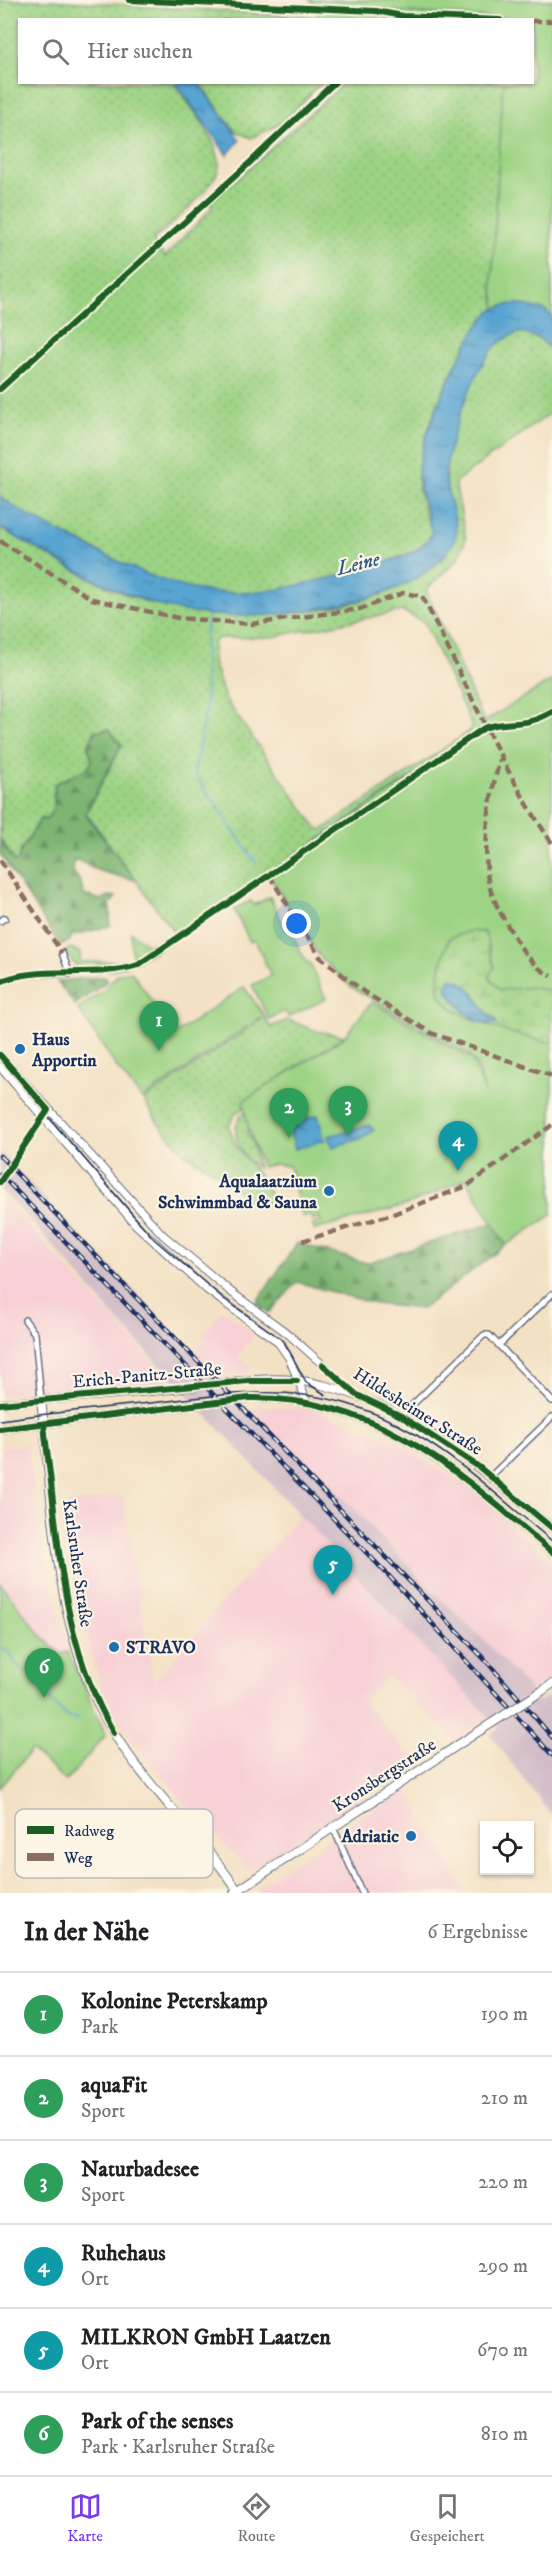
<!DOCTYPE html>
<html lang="de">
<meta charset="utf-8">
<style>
body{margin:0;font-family:"IM FELL DW Pica",serif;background:#f2f2f2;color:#202124}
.controls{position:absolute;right:18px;bottom:18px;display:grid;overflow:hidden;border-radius:0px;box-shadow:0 2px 4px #0004}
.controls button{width:54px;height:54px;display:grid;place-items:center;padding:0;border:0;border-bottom:2px solid #e0e0e0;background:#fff;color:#202124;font:30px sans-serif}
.you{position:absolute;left:297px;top:924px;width:21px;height:21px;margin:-15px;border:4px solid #fff;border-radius:50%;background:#1a73e8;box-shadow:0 0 0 9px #1a73e833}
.badge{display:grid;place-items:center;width:39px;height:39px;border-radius:50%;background:#7c3aed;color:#fff;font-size:20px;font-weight:700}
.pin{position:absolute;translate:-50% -50px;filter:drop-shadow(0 2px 3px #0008)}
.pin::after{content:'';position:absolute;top:32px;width:21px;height:18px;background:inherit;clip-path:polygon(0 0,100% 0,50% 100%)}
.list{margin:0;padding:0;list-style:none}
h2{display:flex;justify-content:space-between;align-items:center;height:78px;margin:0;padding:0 24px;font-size:26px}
h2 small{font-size:20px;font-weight:400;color:#757577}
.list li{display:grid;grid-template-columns:39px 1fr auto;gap:18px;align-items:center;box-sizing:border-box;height:84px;padding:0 24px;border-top:2px solid #e0e0e0}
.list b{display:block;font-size:22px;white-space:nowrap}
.list p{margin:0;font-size:20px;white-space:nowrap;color:#757577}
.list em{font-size:20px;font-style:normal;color:#757577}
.icon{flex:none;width:33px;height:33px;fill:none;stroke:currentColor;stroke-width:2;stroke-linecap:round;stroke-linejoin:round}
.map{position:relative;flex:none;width:552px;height:1893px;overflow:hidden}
.search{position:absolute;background:#fff;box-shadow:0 2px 4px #0004;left:18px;right:18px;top:18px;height:66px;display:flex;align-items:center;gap:15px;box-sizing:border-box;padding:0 21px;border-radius:0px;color:#757577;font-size:22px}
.sheet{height:582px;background:#fff}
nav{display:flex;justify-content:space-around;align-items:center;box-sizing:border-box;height:84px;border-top:2px solid #e0e0e0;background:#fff;font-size:16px;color:#757577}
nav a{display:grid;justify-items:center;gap:3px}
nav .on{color:#7c3aed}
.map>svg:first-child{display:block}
.built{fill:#f7cfd4}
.industrial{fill:#d2bdc8}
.grass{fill:url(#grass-dots);stroke:#5c8171;stroke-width:1.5;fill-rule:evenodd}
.forest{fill:url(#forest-firs);stroke:#4c7268;stroke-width:1.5}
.wetland{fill:url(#wetland-marsh);stroke:#5c8171;stroke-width:1.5;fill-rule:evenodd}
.green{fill:#9dd384;stroke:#5c8171;stroke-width:1.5}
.water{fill:url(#water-ripples);stroke:#3a6a98;stroke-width:1.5}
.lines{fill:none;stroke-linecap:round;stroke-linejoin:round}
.stream{stroke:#58a4d1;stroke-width:2}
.minor-casing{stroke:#676d81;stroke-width:8}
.tertiary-casing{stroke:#676d81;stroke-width:9}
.secondary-casing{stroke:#676d81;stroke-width:10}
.minor{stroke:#fff;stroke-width:5}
.tertiary{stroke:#fff;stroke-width:7}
.secondary{stroke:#fff;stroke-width:8}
.tram{stroke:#1b2f5e;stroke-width:1.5}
.rail-casing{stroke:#1b2f5e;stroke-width:4.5}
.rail{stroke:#fcf5e5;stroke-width:2;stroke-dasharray:7;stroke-linecap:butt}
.secondary-bridge-casing{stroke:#676d81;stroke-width:10;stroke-linecap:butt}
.secondary-bridge{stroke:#fff;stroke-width:8}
.quiet{stroke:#8d6e63;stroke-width:4.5;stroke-dasharray:9 4.5;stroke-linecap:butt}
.cycleway-casing{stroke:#fcf5e5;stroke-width:10}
.cycleway{stroke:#1b5e20;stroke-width:6}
.poi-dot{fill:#1f6fb2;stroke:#fcf5e5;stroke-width:2}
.labels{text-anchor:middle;stroke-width:4.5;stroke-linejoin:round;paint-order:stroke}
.poi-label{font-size:18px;font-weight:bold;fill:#1b2f5e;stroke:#fcf5e5;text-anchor:start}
.street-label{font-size:18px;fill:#1b2f5e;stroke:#fcf5e5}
.water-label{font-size:20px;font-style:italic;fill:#305886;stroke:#fcf5e5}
.key{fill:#fcf5e5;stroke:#b8babc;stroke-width:1.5}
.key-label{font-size:16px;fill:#1b2f5e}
</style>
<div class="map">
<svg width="552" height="1893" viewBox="0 0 552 1893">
<defs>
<pattern id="grass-dots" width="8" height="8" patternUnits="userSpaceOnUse" patternTransform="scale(1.5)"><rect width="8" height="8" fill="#9dd384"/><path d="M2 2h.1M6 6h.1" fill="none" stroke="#87b574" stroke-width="1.8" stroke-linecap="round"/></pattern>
<pattern id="forest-firs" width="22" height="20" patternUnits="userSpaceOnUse" patternTransform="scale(1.5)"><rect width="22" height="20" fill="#7eb572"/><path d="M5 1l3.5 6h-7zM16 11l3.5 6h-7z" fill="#669461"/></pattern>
<pattern id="wetland-marsh" width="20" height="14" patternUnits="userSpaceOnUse" patternTransform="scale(1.5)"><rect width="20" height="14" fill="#9dd384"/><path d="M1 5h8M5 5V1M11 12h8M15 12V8" fill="none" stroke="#87b574"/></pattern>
<pattern id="water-ripples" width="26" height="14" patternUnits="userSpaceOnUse" patternTransform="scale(1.5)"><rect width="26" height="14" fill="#58a4d1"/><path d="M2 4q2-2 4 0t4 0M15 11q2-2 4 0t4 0" fill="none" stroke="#4886ad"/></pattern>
</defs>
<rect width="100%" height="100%" fill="#fcf5e5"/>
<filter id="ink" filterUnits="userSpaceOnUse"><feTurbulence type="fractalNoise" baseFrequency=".0167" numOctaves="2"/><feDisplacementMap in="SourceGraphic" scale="12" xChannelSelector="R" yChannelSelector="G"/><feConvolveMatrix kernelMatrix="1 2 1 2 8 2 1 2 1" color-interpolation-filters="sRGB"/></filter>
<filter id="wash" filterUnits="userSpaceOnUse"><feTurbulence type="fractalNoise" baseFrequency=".008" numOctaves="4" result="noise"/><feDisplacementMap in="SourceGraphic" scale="24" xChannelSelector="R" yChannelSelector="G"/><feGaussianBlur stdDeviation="1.35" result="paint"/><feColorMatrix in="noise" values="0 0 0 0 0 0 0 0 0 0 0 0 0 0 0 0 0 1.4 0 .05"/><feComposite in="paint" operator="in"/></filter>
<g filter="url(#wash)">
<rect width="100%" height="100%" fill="#f3e1c3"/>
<g class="built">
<path d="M4,1199L171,1382L0,1396V1206Z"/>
<path d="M223,1310L254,1334L237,1356L252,1367L246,1374L217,1377L195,1353L206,1339L202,1335Z"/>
<path d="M259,1406L318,1411L394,1441L473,1491L552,1563V1677L531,1691L325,1479L249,1410Z"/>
<path d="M28,1445L40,1538L68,1652L60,1654L39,1633L0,1583V1447Z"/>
<path d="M122,1495L154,1681L300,1515L489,1717L455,1740L388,1676L362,1700L417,1764L249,1870L186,1805L119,1722L107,1701L91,1656L66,1504Z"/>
<path d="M406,1789L466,1893H260L258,1886Z"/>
</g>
<path class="industrial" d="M0,1152L249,1410L325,1479L431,1589L481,1637L540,1701L547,1696L552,1702V1816L490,1735L499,1728L121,1324L40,1231L0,1189Z"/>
<g class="grass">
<path d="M0,0H49L318,17L319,2L552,0L492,284L496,309C464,332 416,441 418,481C419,497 425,515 432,530C430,551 399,557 382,563C322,585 247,602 184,587C150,579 119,562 88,546C58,531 27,516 0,497ZM20,20H532V82L344,83L211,202L212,208L165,257L153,240C169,225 221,184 219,163C216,134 189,106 173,82H20Z"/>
<path d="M200,83H321L284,122L251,138L235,131Z"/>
<path d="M522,332L540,339L552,351V412L455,482L466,539L457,560L426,590L484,722V728L176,935L86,813L122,745L109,729L95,731L88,745L92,761L86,769L54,784V808L46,820L41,818L19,854V859L15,862L0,839V528C46,554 92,584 142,600C217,622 336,619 406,584C429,573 445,555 456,533C455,509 443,487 446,461C447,440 473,376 485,358C494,345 507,336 522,332ZM402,611L424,622L472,726L469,732L322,830L316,827L225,699L213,661V643L219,638L272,637Z"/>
<path d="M131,932L148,945L166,938L169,942C141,960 113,978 78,968L65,952L70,948L80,953V962L132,961Z"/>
<path d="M265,1017L270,1027L288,1020L316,1031L345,1036L243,1101L245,1107L235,1114L229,1126C234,1147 245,1158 258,1174C266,1184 271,1197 275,1208L253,1198L248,1202L228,1180L185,1154L158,1123L144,1100Z"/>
<path d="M245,1111L249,1127L247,1134L252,1140L258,1168C240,1155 226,1129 245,1111Z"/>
</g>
<g class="forest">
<path d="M109,729L121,745L85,814L136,880C120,877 106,873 92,868C84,865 84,860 74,860L73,871L81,883L84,895L102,900L109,896L116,897L110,904V926L71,936L70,941L60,945L0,854V840L15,862L19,859V854L41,818L46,820L54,808L55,784L86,769L92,761L88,745L96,731Z"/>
<path d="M100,977L107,978V981L75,1005L57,981Z"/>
<path d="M493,1223L506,1245L422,1309L375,1304L297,1282L269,1313L256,1303L297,1243L367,1263Z"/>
</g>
<path class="wetland" d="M470,931L485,932L500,990L530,987L552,991V1043C527,1038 447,1019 440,993C435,975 444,955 449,938ZM473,991L488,1015L496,1020L464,1012L458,1002Z"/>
<g class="green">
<path d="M310,0H552V316L543,309H496L492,283L503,83L532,82V20L315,6Z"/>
<path d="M552,680V991L530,987L500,990L489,977L494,967L485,932L470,931L449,938C444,955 435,975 440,993C447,1019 527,1038 552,1043V1215L506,1245L466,1179L410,1204L314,1230L313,1224L321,1221L319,1216L313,1220L309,1214L303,1218L301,1210L304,1208L298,1201L289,1166L275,1164L262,1167L250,1133L243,1101L343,1038L372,1002L472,1059L485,1093L477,1065L468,1054L351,987L320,957L269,875L484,728V722Z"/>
<path d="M270,897L286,930L290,929L306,963L309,962L326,999L288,1017L285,1011L269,1019L252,985L271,976L255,940L250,942L234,909L251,901L254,905Z"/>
<path d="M131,971L175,1034L244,987L264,1015L142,1099L117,1068L78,1009L103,991L118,974Z"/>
<path d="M0,1583L39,1633L60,1654L68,1652L106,1735L66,1781L31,1750L0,1788Z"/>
</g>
<g class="water">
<path d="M176,83H198L240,140L227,155Z"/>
<path d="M518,304L543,309L552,316V351L540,339L522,332C515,334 507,337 501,341C475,360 443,450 446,482C447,500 463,526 453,543C433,577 393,591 358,600C287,618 207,625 138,598C89,580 45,553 0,528V497C28,517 61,533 91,548C121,563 151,578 184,587C241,601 304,586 358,570C382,563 417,557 431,536C432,520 418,493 418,473C418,443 464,339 485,317C494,307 506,304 518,304Z"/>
<path d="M450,978C469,981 477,999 487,1014C490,1018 494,1019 497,1023C477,1028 454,1004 446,988Z"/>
<path d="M318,1115L325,1140L295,1149L287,1123Z"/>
<path d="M369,1125L374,1130L360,1139L332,1147L328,1136Z"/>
</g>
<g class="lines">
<g class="stream">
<path d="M208,614L205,644L206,706L194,773L256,863"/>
<path d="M0,1647L11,1654L15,1664L34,1676L42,1692L67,1717L79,1719"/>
</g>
</g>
</g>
<g filter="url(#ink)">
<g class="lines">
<defs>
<g id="minor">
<path d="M0,921L5,918"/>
<path d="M62,953L70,974"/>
<path d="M0,982L20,975L78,973"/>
<path d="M25,1320L35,1334L41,1400"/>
<path d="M499,1345L552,1294"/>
<path d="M401,1416L484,1335H489L552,1401"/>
<path d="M490,1477L552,1417"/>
<path d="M333,1827L362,1893"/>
</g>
<g id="tertiary">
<path d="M0,1055L163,1235L231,1292L287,1333L357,1395"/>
<path d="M0,1067L136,1225L207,1290L277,1341L289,1358L307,1402"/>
</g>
<g id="secondary">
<path d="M41,1400C55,1512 53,1637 115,1735C151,1792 203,1837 239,1893"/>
<path d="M0,1404C60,1398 121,1394 182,1388C227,1383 277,1373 322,1385C411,1406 483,1471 552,1528"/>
<path d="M0,1429L249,1398C379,1396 460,1473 552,1552"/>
<path d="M542,1691L552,1684"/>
<path d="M234,1893L470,1737"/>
</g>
</defs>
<use href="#minor" class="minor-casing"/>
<use href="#tertiary" class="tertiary-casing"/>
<use href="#secondary" class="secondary-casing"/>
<use href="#minor" class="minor"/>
<use href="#tertiary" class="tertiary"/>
<use href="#secondary" class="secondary"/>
<g class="tram">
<path d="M0,1061L154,1239L224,1299L284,1341L306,1382L326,1395"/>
<path d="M0,1420C50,1413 100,1408 150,1403C241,1393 309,1379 395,1423C454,1453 502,1500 552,1541"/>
</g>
<defs>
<g id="rail">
<path d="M0,1156L488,1663L552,1737"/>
<path d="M0,1174L389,1576L552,1755"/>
</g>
</defs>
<use href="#rail" class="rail-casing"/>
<use href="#rail" class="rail"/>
<defs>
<path id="secondary-bridge" d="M470,1737L542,1691"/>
</defs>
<use href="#secondary-bridge" class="secondary-bridge-casing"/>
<use href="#secondary-bridge" class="secondary-bridge"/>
<g class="quiet">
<path d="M532,21H552"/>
<path d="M0,541L92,599L178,618L251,624L360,609L403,593L422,596C465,679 499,766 552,843"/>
<path d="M502,754C490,790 484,835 487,873C489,896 505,922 517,941C526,956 536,969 552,976"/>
<path d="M0,860L62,953"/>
<path d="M269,875L320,957L364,992L431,1033L552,1076"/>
<path d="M302,1241L393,1214L467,1186L552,1125"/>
</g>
<defs>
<g id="cycleway">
<path d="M129,0L376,11L403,16L500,20"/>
<path d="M0,389L243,169L335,82"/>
<path d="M0,982C33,965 96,979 138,965L484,728C512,719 522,729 552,712"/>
<path d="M0,1055L48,1110L0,1182"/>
<path d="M323,1365L357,1395L401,1416L479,1467L552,1528"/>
<path d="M0,1404L248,1381H297"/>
<path d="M44,1424C46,1447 50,1470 52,1492C62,1580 69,1655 114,1733"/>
<path d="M0,1429L249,1398C379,1396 460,1473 552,1552"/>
</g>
</defs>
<use href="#cycleway" class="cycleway-casing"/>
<use href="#cycleway" class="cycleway"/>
</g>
</g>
<g class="poi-dot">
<circle cx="20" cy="1049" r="6"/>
<circle cx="329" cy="1191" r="6"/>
<circle cx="114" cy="1647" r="6"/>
<circle cx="411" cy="1836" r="6"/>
</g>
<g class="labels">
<g class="poi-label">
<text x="32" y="1045">Haus<tspan x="32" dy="21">Apportin</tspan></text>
<text x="317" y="1187" text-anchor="end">Aqualaatzium<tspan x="317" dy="21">Schwimmbad &amp; Sauna</tspan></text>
<text x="126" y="1653">STRAVO</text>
<text x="399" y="1842" text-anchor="end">Adriatic</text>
</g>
<g class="street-label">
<text transform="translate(147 1375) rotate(-5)" y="6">Erich-Panitz-Straße</text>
<text transform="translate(418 1411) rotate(32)" y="6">Hildesheimer Straße</text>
<text transform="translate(78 1563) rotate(82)" y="6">Karlsruher Straße</text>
<text transform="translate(384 1775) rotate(-33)" y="6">Kronsbergstraße</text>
</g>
<g class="water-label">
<text transform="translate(358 563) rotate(-14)" y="7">Leine</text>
</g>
</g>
<rect x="15" y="1809" width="198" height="69" rx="9" class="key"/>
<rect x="27" y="1826" width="27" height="8" fill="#1b5e20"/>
<rect x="27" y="1853" width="27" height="8" fill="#8d6e63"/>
<g class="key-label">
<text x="64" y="1836">Radweg</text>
<text x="64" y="1863">Weg</text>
</g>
</svg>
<div class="controls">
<button><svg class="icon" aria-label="locate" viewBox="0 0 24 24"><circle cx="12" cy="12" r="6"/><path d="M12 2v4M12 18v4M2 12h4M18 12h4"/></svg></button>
</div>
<div class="you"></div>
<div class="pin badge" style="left:159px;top:1051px;background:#2e9e5b">1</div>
<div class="pin badge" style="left:289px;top:1138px;background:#2e9e5b">2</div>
<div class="pin badge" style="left:348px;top:1136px;background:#2e9e5b">3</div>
<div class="pin badge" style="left:458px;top:1171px;background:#0f9aa8">4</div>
<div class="pin badge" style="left:333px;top:1595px;background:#0f9aa8">5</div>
<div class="pin badge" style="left:44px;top:1698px;background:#2e9e5b">6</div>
<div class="search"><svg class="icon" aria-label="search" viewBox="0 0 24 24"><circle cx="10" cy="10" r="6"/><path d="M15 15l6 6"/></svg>Hier suchen</div>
</div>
<section class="sheet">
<h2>In der Nähe<small>6 Ergebnisse</small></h2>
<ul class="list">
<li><span class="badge" style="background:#2e9e5b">1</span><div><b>Kolonine Peterskamp</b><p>Park</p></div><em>190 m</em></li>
<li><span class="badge" style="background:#2e9e5b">2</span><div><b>aquaFit</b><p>Sport</p></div><em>210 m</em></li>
<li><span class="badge" style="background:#2e9e5b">3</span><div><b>Naturbadesee</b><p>Sport</p></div><em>220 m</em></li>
<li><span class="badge" style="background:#0f9aa8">4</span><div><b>Ruhehaus</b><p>Ort</p></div><em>290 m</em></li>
<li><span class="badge" style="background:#0f9aa8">5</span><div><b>MILKRON GmbH Laatzen</b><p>Ort</p></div><em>670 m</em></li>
<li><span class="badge" style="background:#2e9e5b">6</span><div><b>Park of the senses</b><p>Park · Karlsruher Straße</p></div><em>810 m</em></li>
</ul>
</section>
<nav>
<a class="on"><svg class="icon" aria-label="map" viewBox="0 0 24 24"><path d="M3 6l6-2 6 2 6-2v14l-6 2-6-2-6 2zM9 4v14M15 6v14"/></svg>Karte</a>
<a><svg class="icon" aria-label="directions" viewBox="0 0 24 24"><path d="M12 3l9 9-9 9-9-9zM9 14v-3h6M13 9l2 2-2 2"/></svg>Route</a>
<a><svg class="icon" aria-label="saved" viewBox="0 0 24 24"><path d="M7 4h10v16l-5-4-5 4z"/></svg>Gespeichert</a>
</nav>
